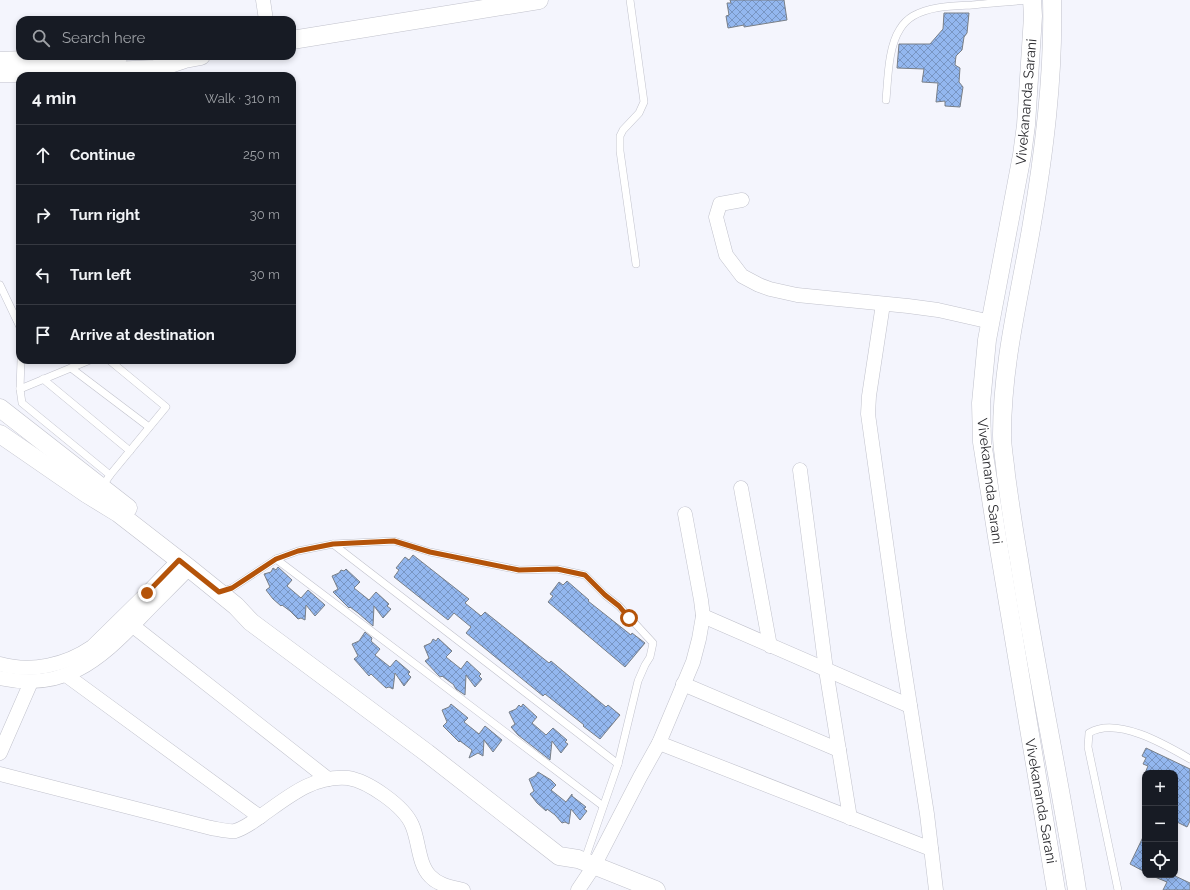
<!DOCTYPE html>
<meta charset="utf-8">
<style>
body{margin:0;font-family:Raleway,sans-serif;background:#20242c;color:#f1f3f6}
.controls{position:absolute;right:12px;bottom:12px;display:grid;overflow:hidden;border-radius:8px;box-shadow:0 2px 6px #0003}
.controls button{width:36px;height:36px;display:grid;place-items:center;padding:0;border:0;border-bottom:1px solid #363941;background:#171b24;color:#f1f3f6;font:20px sans-serif}
.stop{position:absolute;width:12px;height:12px;margin:-9px;border:3px solid #b45309;border-radius:50%;background:#fff}
.stop.end{background:#b45309;border-color:#fff;box-shadow:0 1px 4px #0008}
.list{margin:0;padding:0;list-style:none}
h2{display:flex;justify-content:space-between;align-items:center;height:52px;margin:0;padding:0 16px;font-size:17px}
h2 small{font-size:13px;font-weight:400;color:#9ea1a6}
.list li{display:grid;grid-template-columns:26px 1fr auto;gap:12px;align-items:center;box-sizing:border-box;height:60px;padding:0 16px;border-top:1px solid #363941}
.list b{display:block;font-size:15px;white-space:nowrap}
.list em{font-size:13px;font-style:normal;color:#9ea1a6}
.icon{flex:none;width:22px;height:22px;fill:none;stroke:currentColor;stroke-width:2;stroke-linecap:round;stroke-linejoin:round}
.map{position:relative;flex:none;width:1190px;height:890px;overflow:hidden}
.search{position:absolute;background:#171b24;box-shadow:0 2px 6px #0003;left:16px;top:16px;width:280px;height:44px;display:flex;align-items:center;gap:10px;box-sizing:border-box;padding:0 14px;border-radius:12px;color:#9ea1a6;font-size:15px}
.panel{position:absolute;background:#171b24;box-shadow:0 2px 6px #0003;left:16px;top:72px;width:280px;height:292px;border-radius:12px}
.map>svg:first-child{display:block}
.building{fill:url(#building-cross-hatch);stroke:#797f87}
.lines{fill:none;stroke-linecap:round;stroke-linejoin:round}
.service-casing{stroke:#c1c2cc;stroke-width:8}
.minor-casing{stroke:#c1c2cc;stroke-width:15}
.tertiary-casing{stroke:#c1c2cc;stroke-width:19}
.service{stroke:#fff;stroke-width:7}
.minor{stroke:#fff;stroke-width:14}
.tertiary{stroke:#fff;stroke-width:18}
.route{stroke:#b45309;stroke-width:5}
.labels{text-anchor:middle;stroke-width:3;stroke-linejoin:round;paint-order:stroke}
.street-label{font-size:14px;fill:#2b2b2f;stroke:#fff}
</style>
<div class="map">
<svg width="1190" height="890" viewBox="0 0 1190 890">
<defs>
<pattern id="building-cross-hatch" width="8" height="8" patternUnits="userSpaceOnUse"><rect width="8" height="8" fill="#93b7ef"/><path d="M0 0l8 8M0 8l8-8" fill="none" stroke="#7895c2"/></pattern>
</defs>
<rect width="100%" height="100%" fill="#f4f5fd"/>
<g class="building">
<path d="M730,0H784L787,20L744,27V25L728,28L726,16L729,15L727,3H731Z"/>
<path d="M944,13H969L967,33L964,37L962,50L956,56L955,65L960,68L959,82L963,87L960,107L945,106V101L936,102L938,83L922,82L924,69L897,68L899,44H930L943,29Z"/>
<path d="M413,555L469,599L465,603L481,616L485,612L549,663L551,661L606,707L608,705L620,715L600,739L583,726L584,725L545,694L543,696L466,633L471,627L454,613L448,620L394,577L399,570L396,568L405,557L409,560Z"/>
<path d="M278,567L292,580L287,586L301,598L308,590L325,605L315,616L306,605L305,620L301,618L298,619L290,611L282,605L281,606L273,599L266,590L270,587L264,574L271,572L273,568L276,570Z"/>
<path d="M346,569L360,582L354,588L369,600L376,592L389,604L387,606L391,609L383,618L374,606L373,626L358,613L350,607L349,608L333,592L338,589L332,576L339,573L341,570L344,571Z"/>
<path d="M567,581L589,600L588,601L631,635L632,633L645,643L625,667L548,602L553,596L550,594L559,582L563,585Z"/>
<path d="M365,632L372,638L371,641L380,649L375,655L390,667L396,660L410,672L408,674L411,677L404,686L395,673L393,689L389,687L386,688L371,674L369,676L354,659L358,656L352,644L359,641Z"/>
<path d="M438,638L452,651L446,657L461,669L467,661L481,674L479,676L482,679L475,687L466,675L465,695L456,689L454,686V685L442,676L441,677L439,676L425,661L429,658L424,646L431,643L433,639L436,641Z"/>
<path d="M451,704L468,718L464,722L479,734L485,726L502,740L493,752L484,740L483,756L478,753L469,758L472,750L460,741L459,742L443,726L447,722L442,710L449,707Z"/>
<path d="M523,704L537,717L532,723L546,735L553,728L567,740L565,742L568,744L561,753L552,741L550,760L518,735L511,727L515,724L509,712L516,709L519,705L521,707Z"/>
<path d="M1146,748L1190,769V821L1187,827L1175,821V773H1145L1148,766L1143,764L1146,758L1142,756Z"/>
<path d="M538,772L551,780L556,785L551,790L566,802L572,794V796L586,807L584,809L587,811L580,820L571,809L569,824L565,822L562,823L555,815L547,809L546,811L537,803L530,794L534,791L529,779L535,776Z"/>
<path d="M1145,833V872L1130,864Z"/>
<path d="M1150,875H1173L1190,883V890H1163L1167,882Z"/>
</g>
<g class="lines">
<defs>
<g id="service">
<path d="M630,0L644,102L639,113L623,130L620,136V151L636,264"/>
<path d="M886,100C888,79 888,47 900,29C903,24 908,19 913,16C930,6 953,6 972,5C991,3 1009,2 1027,0"/>
<path d="M0,285L20,327V340"/>
<path d="M21,360L20,389L22,403L110,475L102,487"/>
<path d="M109,360L166,407L110,475"/>
<path d="M71,368L149,427"/>
<path d="M43,379L130,451"/>
<path d="M20,389L90,360"/>
<path d="M333,544L618,764"/>
<path d="M276,559L603,806"/>
<path d="M221,592L232,588L276,559L298,551L333,544L394,541L430,552L519,570L557,569L585,575L605,595L619,606L653,643L650,657L645,665L638,681L618,764L584,862"/>
<path d="M1118,890L1088,747L1089,733C1117,716 1166,745 1190,759"/>
</g>
<g id="minor">
<path d="M263,0L266,20"/>
<path d="M742,200L720,204L716,217L726,255L742,276L759,285L770,289L797,295L908,306L938,310L991,322"/>
<path d="M883,304L869,396L868,414L899,635L927,814L936,890"/>
<path d="M800,470L826,670L850,818"/>
<path d="M741,488L770,646"/>
<path d="M703,616L910,706"/>
<path d="M133,626L328,779"/>
<path d="M0,664C31,673 66,665 92,647L147,593L179,560"/>
<path d="M66,675L260,817"/>
<path d="M0,678C63,692 99,661 140,618C156,601 173,585 189,568"/>
<path d="M683,684L839,750"/>
<path d="M659,743L931,849"/>
<path d="M0,753L31,682"/>
<path d="M0,774L211,828C218,829 228,832 235,831C245,828 253,822 261,816C288,797 313,775 348,778C368,781 404,806 412,825C419,840 418,864 430,876C438,885 451,887 463,890"/>
<path d="M578,890L594,866L640,777L659,743L693,662L699,639L703,616L701,600L685,514"/>
</g>
<g id="tertiary">
<path d="M1032,0L1033,16L1026,125L1022,155L987,340L981,403L982,442L997,537L1056,890"/>
<path d="M1052,0C1054,77 1044,154 1031,229C1019,298 1002,365 1002,435C1002,448 1005,462 1006,475C1010,504 1014,532 1019,560C1036,671 1060,780 1077,890"/>
<path d="M292,40L539,0"/>
<path d="M0,61L119,56"/>
<path d="M0,73H67L155,69L185,59L201,56"/>
<path d="M0,408L128,508"/>
<path d="M0,434L87,494L118,513L189,568L236,606L251,622L427,753L559,856L578,859L656,890"/>
</g>
</defs>
<use href="#service" class="service-casing"/>
<use href="#minor" class="minor-casing"/>
<use href="#tertiary" class="tertiary-casing"/>
<use href="#service" class="service"/>
<use href="#minor" class="minor"/>
<use href="#tertiary" class="tertiary"/>
</g>
<g class="lines">
<path class="route" d="M147,593L179,560L219,592L232,588L276,559L298,551L333,544L394,541L430,552L519,570L557,569L585,575L605,595L619,606L629,618"/>
</g>
<g class="labels">
<g class="street-label">
<text transform="translate(1026 102) rotate(-85)" y="5">Vivekananda Sarani</text>
<text transform="translate(990 481) rotate(83)" y="5">Vivekananda Sarani</text>
<text transform="translate(1041 801) rotate(80)" y="5">Vivekananda Sarani</text>
</g>
</g>
</svg>
<div class="controls">
<button>+</button>
<button>−</button>
<button><svg class="icon" aria-label="locate" viewBox="0 0 24 24"><circle cx="12" cy="12" r="6"/><path d="M12 2v4M12 18v4M2 12h4M18 12h4"/></svg></button>
</div>
<div class="stop" style="left:629px;top:618px"></div>
<div class="stop end" style="left:147px;top:593px"></div>
<div class="search"><svg class="icon" aria-label="search" viewBox="0 0 24 24"><circle cx="10" cy="10" r="6"/><path d="M15 15l6 6"/></svg>Search here</div>
<section class="panel">
<h2>4 min<small>Walk · 310 m</small></h2>
<ul class="list">
<li><svg class="icon" aria-label="ahead" viewBox="0 0 24 24"><path d="M12 20V5M6 11l6-6 6 6"/></svg><div><b>Continue</b></div><em>250 m</em></li>
<li><svg class="icon" aria-label="right" viewBox="0 0 24 24"><path d="M7 20v-9h11M14 6l5 5-5 5"/></svg><div><b>Turn right</b></div><em>30 m</em></li>
<li><svg class="icon" aria-label="left" viewBox="0 0 24 24"><path d="M17 20v-9H6M10 6l-5 5 5 5"/></svg><div><b>Turn left</b></div><em>30 m</em></li>
<li><svg class="icon" aria-label="arrive" viewBox="0 0 24 24"><path d="M6 21V4h12l-3 4 3 4H6"/></svg><div><b>Arrive at destination</b></div></li>
</ul>
</section>
</div>
